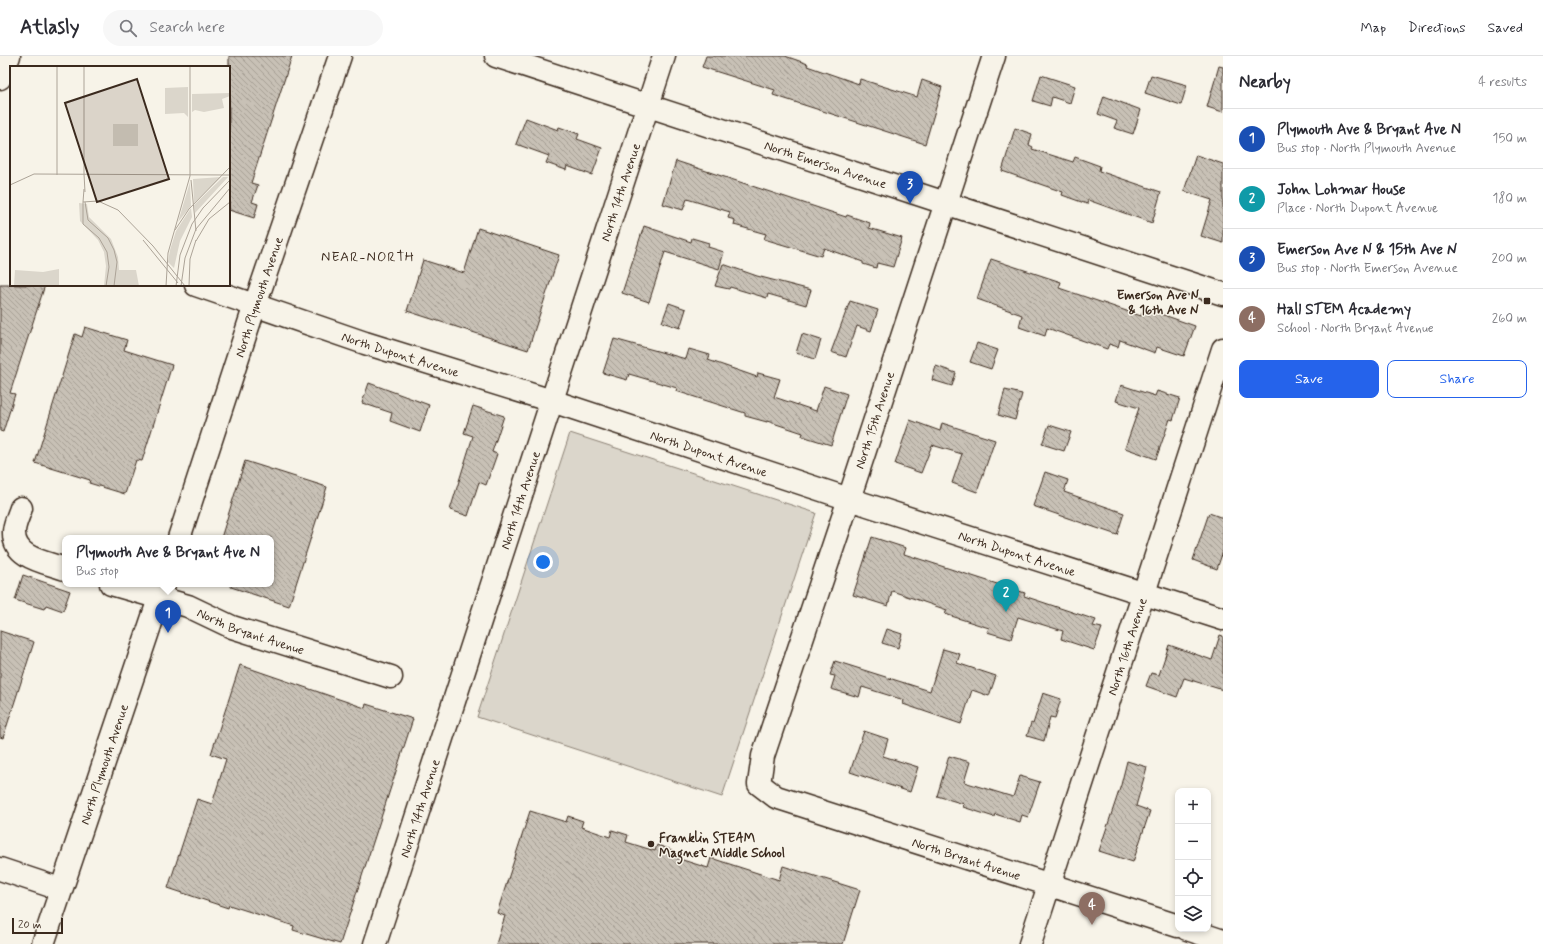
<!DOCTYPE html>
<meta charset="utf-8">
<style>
body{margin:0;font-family:Mynerve,sans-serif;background:#f7f7f7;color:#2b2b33}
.controls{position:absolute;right:12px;bottom:12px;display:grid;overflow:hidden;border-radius:8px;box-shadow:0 2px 6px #0003}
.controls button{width:36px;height:36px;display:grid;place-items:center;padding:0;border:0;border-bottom:1px solid #e1e1e2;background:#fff;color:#2b2b33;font:20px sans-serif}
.scale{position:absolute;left:12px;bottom:10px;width:51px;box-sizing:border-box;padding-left:4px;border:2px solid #3b2a1e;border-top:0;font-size:11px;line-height:14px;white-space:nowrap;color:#3b2a1e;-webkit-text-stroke:3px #f7f3e8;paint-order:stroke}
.you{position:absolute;left:543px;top:506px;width:14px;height:14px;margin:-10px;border:3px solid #fff;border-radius:50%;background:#1a73e8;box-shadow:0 0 0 6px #1a73e833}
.badge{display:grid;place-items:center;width:26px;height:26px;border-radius:50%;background:#2563eb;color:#fff;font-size:13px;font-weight:700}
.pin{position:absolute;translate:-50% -33px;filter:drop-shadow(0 1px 2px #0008)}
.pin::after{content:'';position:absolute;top:21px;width:14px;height:12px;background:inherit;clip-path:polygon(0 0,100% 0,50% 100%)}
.popup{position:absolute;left:62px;top:479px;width:212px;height:52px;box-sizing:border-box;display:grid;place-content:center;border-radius:8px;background:#fff;filter:drop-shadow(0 1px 3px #0005);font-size:13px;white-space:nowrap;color:#7c7c81}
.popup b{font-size:15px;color:#2b2b33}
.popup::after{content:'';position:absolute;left:50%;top:100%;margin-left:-8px;border:8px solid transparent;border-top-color:#fff}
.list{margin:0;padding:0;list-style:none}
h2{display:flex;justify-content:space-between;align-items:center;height:52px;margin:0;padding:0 16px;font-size:17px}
h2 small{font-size:13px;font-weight:400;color:#7c7c81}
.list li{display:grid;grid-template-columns:26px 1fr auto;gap:12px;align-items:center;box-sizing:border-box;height:60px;padding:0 16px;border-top:1px solid #e1e1e2}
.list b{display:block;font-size:15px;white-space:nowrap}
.list p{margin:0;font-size:13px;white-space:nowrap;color:#7c7c81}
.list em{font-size:13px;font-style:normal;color:#7c7c81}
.actions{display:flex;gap:8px;padding:12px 16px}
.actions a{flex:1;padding:9px 0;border:1px solid #2563eb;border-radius:8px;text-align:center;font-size:14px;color:#2563eb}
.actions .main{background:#2563eb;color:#fff}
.icon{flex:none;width:22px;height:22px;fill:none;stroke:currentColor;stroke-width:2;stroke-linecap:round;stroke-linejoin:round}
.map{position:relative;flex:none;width:1223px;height:888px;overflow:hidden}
header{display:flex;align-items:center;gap:24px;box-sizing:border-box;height:56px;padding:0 20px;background:#fff;border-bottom:1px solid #e1e1e2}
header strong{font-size:19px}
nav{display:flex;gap:22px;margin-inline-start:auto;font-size:14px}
.search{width:280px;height:36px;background:#f7f7f7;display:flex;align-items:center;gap:10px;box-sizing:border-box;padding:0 14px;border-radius:22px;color:#7c7c81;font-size:15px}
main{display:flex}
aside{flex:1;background:#fff}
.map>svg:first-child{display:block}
.pitch{fill:#dbd6cb;stroke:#8b8074}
.building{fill:url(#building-back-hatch);stroke:#3b2a1e}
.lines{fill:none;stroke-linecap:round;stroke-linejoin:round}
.minor-casing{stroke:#3b2a1e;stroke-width:25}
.major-casing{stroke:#3b2a1e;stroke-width:25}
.minor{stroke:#f7f3e8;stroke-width:22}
.major{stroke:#f7f3e8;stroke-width:22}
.poi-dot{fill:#3b2a1e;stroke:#f7f3e8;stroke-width:1.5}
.labels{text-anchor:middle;stroke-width:3;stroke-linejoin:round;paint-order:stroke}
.street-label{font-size:13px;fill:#3b2a1e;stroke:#f7f3e8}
.poi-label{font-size:13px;font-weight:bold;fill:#3b2a1e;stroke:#f7f3e8;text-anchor:end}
.neighbourhood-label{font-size:14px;letter-spacing:1px;fill:#3b2a1e;stroke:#f7f3e8}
.inset-road{fill:none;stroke:#aca397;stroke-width:1}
.view{fill:#3b2a1e;fill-opacity:0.15;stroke:#3b2a1e;stroke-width:2}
.inset-edge{fill:none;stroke:#3b2a1e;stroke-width:2}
</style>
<header>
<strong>Atlasly</strong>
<div class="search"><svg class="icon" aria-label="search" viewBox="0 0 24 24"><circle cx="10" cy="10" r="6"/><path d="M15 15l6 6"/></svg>Search here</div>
<nav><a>Map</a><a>Directions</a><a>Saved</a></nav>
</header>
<main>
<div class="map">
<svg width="1223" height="888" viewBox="0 0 1223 888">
<defs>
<pattern id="building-back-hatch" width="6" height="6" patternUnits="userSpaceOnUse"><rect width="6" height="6" fill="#c8c1b6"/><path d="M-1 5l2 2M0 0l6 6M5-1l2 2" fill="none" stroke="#a49d93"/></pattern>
</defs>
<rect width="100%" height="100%" fill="#f7f3e8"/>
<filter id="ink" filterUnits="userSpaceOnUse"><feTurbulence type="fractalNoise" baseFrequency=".025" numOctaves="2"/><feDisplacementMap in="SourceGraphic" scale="8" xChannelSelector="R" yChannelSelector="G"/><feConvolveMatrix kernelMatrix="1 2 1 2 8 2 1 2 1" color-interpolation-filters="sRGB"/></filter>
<g filter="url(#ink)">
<path class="pitch" d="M570,377L816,457L722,741L477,661Z"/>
<g class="building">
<path d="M229,0H292L251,127L258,129L252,146L258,148L254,162L229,154Z"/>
<path d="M706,0H785L808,8L807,10L859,28L860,23L917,41L922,24L942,31L925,88L773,39L775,34L702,11Z"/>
<path d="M1219,10L1223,11V56L1207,51Z"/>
<path d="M1041,19L1075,30L1070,47L1052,41L1050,50L1033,45Z"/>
<path d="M1151,19L1187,29L1181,49L1145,37Z"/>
<path d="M1104,40L1141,54L1133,78L1114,72L1117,65L1098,58Z"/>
<path d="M526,62L558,74L559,71L579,78L577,83L602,92L592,119L567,110L566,114L546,107L549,100L516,88Z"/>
<path d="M1015,72L1032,78L1029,89L1033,91L1032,93L1073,106L1075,101L1100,110L1099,115L1161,136L1152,167L1088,144L1087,148L1062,139L1063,136L1002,115Z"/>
<path d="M1196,99L1223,108V187L1201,180L1212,144L1184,135Z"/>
<path d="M676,105L846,161L847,159L870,167L869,172L902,182L893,211L877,207L876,212L863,208V206L824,192L821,200L764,183L766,178L734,169L735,164L728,162L730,156L687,143L683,154L663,148Z"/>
<path d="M644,170L691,186L692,182L709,187L708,191L724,196L719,213L665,196L649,246L622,237Z"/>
<path d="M478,172L559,199L528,294L407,255L423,204L464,217Z"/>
<path d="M991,203L1061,226L1059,232L1109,249L1141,260L1144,252L1195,270L1184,300L1157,291L1155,297L1120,284L1118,291L1109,288L1107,293L1047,272L1045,280L1019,271L1022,259L977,243Z"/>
<path d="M723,208L757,220L811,234L806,249L768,238L767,242L730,231L729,233L715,230Z"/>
<path d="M0,229H45L10,337L15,338L3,376L0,375Z"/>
<path d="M850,245L878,254L871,275L857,270L846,301L831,296Z"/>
<path d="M669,247L686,253L680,272L662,266Z"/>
<path d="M85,271L127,284L124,294L172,309L142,405L136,404L125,438L89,427L90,424L35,407L75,278L82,281Z"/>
<path d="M802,278L821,284L815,303L796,297Z"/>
<path d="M614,283L686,303L689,293L710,299L708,304L757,321L758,317L780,323L774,341L816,355L824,330L847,338L831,389L802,380L803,377L767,365V366L745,360V357L676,335L677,332L629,318L627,324L603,317Z"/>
<path d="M977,287L998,294L991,313L970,306Z"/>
<path d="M936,310L956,317L952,330L932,324Z"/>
<path d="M369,327L429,349L420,376L390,365L392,357L362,347Z"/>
<path d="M1121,329L1155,340L1157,335L1180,342L1173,364L1170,363L1156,403L1125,392L1139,352L1116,345Z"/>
<path d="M1005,334L1022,338L1015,364L998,359Z"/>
<path d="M473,350L504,360L492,396L497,398L486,429L479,426L468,460L450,454L473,380L464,377Z"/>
<path d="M910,364L940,375L942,367L995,384L977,436L952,427L962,398L932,389L921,417L895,408Z"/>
<path d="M1049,369L1071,376L1064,395L1042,388Z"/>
<path d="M245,405L327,431L289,550L231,531V528H271V482H221Z"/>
<path d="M1045,416L1068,424L1064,436L1124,457L1117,479L1033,450Z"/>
<path d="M1209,457L1223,462V495L1217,513L1193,504Z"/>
<path d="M872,481L906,492L904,498L1025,537L1024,540L1096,564L1093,570L1102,572L1094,594L1061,583L1063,575L1018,561L1011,583L987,576L989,572L945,558L947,554L892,535L888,550L853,539Z"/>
<path d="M23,519L70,535L63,555L46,549L44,553L15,544Z"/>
<path d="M887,573L902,578L898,592L882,587Z"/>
<path d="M0,575L34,586L3,682L0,681Z"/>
<path d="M1220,579L1223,580V634L1184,622L1177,641L1146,630L1151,617L1159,619L1169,589L1212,604Z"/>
<path d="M943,593L960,598L957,607L996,620L989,640L972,634L961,668L903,648L904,644L862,631L859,641L831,633L835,620L830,619L835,605L930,635Z"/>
<path d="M240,609L365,652L366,648L413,663L340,888L293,874L294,870L229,849L228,852L168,832L197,743L212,748L226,703L211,698Z"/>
<path d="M1043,637L1061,643L1055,662L1050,661L1044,685L1027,680L1031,667L1033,668Z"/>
<path d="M864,675L888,683L883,700L918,711L910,736L850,716Z"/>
<path d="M949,700L970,706L964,726L1013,741L1020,720L1040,726L1028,761L1022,759L1020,766L995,758L994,761L963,751L964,748L937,740Z"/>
<path d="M1127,705L1147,711L1136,750L1150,755L1133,806L1099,795L1121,729Z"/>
<path d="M530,755L566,766L568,760L583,765L581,771L610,781L612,774L628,779L626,786L655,795L657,789L672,794L670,800L708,812L711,802L779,824L783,810L860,834L843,888H496L505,860L497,857Z"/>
</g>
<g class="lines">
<defs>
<g id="minor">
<path id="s1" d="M496,0L1223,238"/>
<path id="s2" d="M994,0L849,443L763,700L759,728L776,741L1178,870"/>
<path id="s3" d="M196,229L365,287L552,345L849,443L1223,563"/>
<path d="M21,452C19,459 14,468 14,476C13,502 45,506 65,513"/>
<path id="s4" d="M111,528L188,550L232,571L391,621"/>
<path d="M0,813L60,833"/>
<path d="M1187,873L1223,885"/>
<path id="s5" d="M375,888L664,0"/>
<path id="s6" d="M1030,888L1223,293"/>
</g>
<g id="major">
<path d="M0,22L9,0"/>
<path id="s7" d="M179,482L255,249L340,0"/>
<path id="s8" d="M43,888L164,528"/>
</g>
</defs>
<use href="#minor" class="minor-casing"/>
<use href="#major" class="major-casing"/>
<use href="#minor" class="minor"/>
<use href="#major" class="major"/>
</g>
</g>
<g class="poi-dot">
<rect x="1203" y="241" width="8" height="8" rx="2"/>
<circle cx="651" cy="788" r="4"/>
</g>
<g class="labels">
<g class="street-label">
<text dy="5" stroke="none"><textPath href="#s1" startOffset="347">North Emerson Avenue</textPath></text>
<text dy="5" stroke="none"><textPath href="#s5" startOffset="791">North 14th Avenue</textPath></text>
<text dy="5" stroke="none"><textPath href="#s7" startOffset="254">North Plymouth Avenue</textPath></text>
<text dy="5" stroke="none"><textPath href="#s3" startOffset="216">North Dupont Avenue</textPath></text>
<text transform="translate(874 364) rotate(-72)" y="5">North 15th Avenue</text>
<text dy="5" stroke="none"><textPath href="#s3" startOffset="540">North Dupont Avenue</textPath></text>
<text dy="5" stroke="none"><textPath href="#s5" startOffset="467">North 14th Avenue</textPath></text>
<text dy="5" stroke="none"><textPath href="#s3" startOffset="864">North Dupont Avenue</textPath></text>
<text dy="5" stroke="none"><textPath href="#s4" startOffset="148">North Bryant Avenue</textPath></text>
<text dy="5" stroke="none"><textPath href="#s6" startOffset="313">North 16th Avenue</textPath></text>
<text dy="5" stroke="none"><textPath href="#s8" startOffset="190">North Plymouth Avenue</textPath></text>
<text dy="5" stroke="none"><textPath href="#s5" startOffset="143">North 14th Avenue</textPath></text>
<text dy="5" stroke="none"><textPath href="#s2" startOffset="987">North Bryant Avenue</textPath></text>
</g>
<g class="poi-label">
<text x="1199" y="243">Emerson Ave N<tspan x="1199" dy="15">&amp; 16th Ave N</tspan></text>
<text x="659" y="786" text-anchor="start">Franklin STEAM<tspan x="659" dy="15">Magnet Middle School</tspan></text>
</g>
<g class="neighbourhood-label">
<text x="368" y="205">NEAR-NORTH</text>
</g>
</g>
<g transform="translate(10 10)">
<rect width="220" height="220" fill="#f7f3e8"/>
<path d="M211,111L184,137L183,113ZM213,111H218L185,147L184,139ZM180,116L181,140L168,156ZM181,142L182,151L170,175L164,202L158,196L160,184L166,165Z" fill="#dbd6cb"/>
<path d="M178,21V51L174,47L155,48V22ZM220,27V30L212,33L214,42L194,46L185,44L182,46V28ZM69,137L77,138L79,151L101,173L108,191L109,204H126L129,220H94L96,200L94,186L88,174L70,155ZM49,203V220H4L5,204L33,206Z" fill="#dbd6cb"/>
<path d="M103,58H128V80H103ZM9,217L30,216L31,220H9Z" fill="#dbd6cb"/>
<path class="inset-road" d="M74,108V0M74,108L75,126M47,109V0M180,110V0M181,114L186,165M0,119L24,108L220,109M74,123L73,136L88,135L108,144L143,180L175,220M73,136V158L89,172L97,186L99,201L96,220M75,136L78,154L98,172L104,184L107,196L104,220M165,164L179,143L220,101M133,174L168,217M186,175L199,153L220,136M156,220L158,187L180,110M166,220L170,189L182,158L193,142L220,114M171,220L175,192L186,163L220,122M179,220L180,193L186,174"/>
<path class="view" d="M127,13L159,113L87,136L55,37Z"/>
<rect width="220" height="220" class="inset-edge"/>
</g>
</svg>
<div class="controls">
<button>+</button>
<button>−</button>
<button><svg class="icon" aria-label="locate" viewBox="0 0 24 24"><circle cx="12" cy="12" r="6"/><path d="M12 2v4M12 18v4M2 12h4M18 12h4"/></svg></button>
<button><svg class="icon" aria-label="layers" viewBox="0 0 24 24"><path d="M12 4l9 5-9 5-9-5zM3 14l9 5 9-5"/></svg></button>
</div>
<div class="scale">20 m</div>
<div class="you"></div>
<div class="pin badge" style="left:168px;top:577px;background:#1a4fb4">1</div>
<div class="popup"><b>Plymouth Ave &amp; Bryant Ave N</b>Bus stop</div>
<div class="pin badge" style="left:1006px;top:556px;background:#0f9aa8">2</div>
<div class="pin badge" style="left:910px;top:148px;background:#1a4fb4">3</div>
<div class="pin badge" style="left:1092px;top:869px;background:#8d6e63">4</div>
</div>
<aside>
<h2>Nearby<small>4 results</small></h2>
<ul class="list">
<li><span class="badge" style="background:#1a4fb4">1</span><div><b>Plymouth Ave &amp; Bryant Ave N</b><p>Bus stop · North Plymouth Avenue</p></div><em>150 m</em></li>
<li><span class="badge" style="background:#0f9aa8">2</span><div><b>John Lohmar House</b><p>Place · North Dupont Avenue</p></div><em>180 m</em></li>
<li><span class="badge" style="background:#1a4fb4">3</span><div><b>Emerson Ave N &amp; 15th Ave N</b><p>Bus stop · North Emerson Avenue</p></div><em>200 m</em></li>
<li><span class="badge" style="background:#8d6e63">4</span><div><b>Hall STEM Academy</b><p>School · North Bryant Avenue</p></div><em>260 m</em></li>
</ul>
<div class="actions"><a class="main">Save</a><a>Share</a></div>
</aside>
</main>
